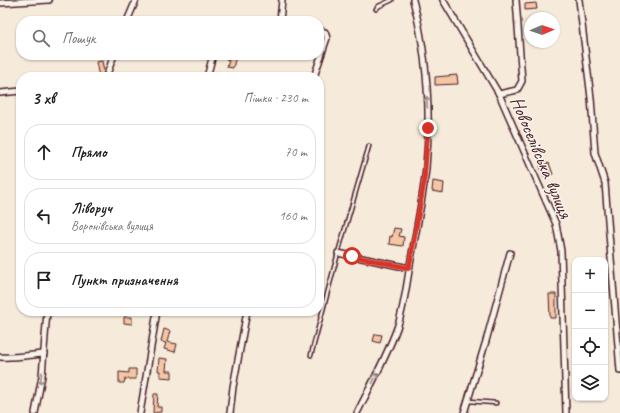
<!DOCTYPE html>
<html lang="uk">
<meta charset="utf-8">
<style>
body{margin:0;font-family:Caveat,sans-serif;background:#f6f6f6;color:#202124}
.controls{position:absolute;right:12px;bottom:12px;display:grid;overflow:hidden;border-radius:8px;box-shadow:0 1px 3px #0004}
.controls button{width:36px;height:36px;display:grid;place-items:center;padding:0;border:0;border-bottom:1px solid #e0e0e0;background:#fff;color:#202124;font:20px sans-serif}
.compass{position:absolute;left:524px;top:12px;width:36px;height:36px;border-radius:50%;background:#fff;box-shadow:0 1px 3px #0004;rotate:88deg}
.stop{position:absolute;width:12px;height:12px;margin:-9px;border:3px solid #d93025;border-radius:50%;background:#fff}
.stop.end{background:#d93025;border-color:#fff;box-shadow:0 1px 4px #0008}
.list{margin:0;padding:0;list-style:none}
h2{display:flex;justify-content:space-between;align-items:center;height:52px;margin:0;padding:0 16px;font-size:17px}
h2 small{font-size:13px;font-weight:400;color:#757577}
.list li{display:grid;grid-template-columns:26px 1fr auto;gap:12px;align-items:center;box-sizing:border-box;height:56px;margin:0 8px 8px;padding:0 8px;border:1px solid #e0e0e0;border-radius:16px}
.list b{display:block;font-size:15px;white-space:nowrap}
.list p{margin:0;font-size:13px;white-space:nowrap;color:#757577}
.list em{font-size:13px;font-style:normal;color:#757577}
.icon{flex:none;width:22px;height:22px;fill:none;stroke:currentColor;stroke-width:2;stroke-linecap:round;stroke-linejoin:round}
.map{position:relative;flex:none;width:620px;height:413px;overflow:hidden}
.search{position:absolute;background:#fff;box-shadow:0 1px 3px #0004;left:16px;top:16px;width:308px;height:44px;display:flex;align-items:center;gap:10px;box-sizing:border-box;padding:0 14px;border-radius:16px;color:#757577;font-size:15px}
.panel{position:absolute;background:#fff;box-shadow:0 1px 3px #0004;left:16px;top:72px;width:308px;height:244px;border-radius:16px}
.map>svg:first-child{display:block}
.building{fill:#f4c6a3;stroke:#4a1f2b}
.lines{fill:none;stroke-linecap:round;stroke-linejoin:round}
.service-casing{stroke:#4a1f2b;stroke-width:5.5}
.minor-casing{stroke:#4a1f2b;stroke-width:8}
.service{stroke:#f7f3e8;stroke-width:2.5}
.minor{stroke:#f7f3e8;stroke-width:5}
.oneway{stroke:#a0898a}
.route{stroke:#d93025;stroke-width:5}
.labels{text-anchor:middle;stroke-width:3;stroke-linejoin:round;paint-order:stroke}
.street-label{font-size:19px;fill:#4a1f2b;stroke:#f7f3e8}
</style>
<div class="map">
<svg width="620" height="413" viewBox="0 0 620 413">
<rect width="100%" height="100%" fill="#f6eada"/>
<filter id="ink" filterUnits="userSpaceOnUse"><feTurbulence type="fractalNoise" baseFrequency=".025" numOctaves="2"/><feDisplacementMap in="SourceGraphic" scale="8" xChannelSelector="R" yChannelSelector="G"/><feConvolveMatrix kernelMatrix="1 2 1 2 8 2 1 2 1" color-interpolation-filters="sRGB"/></filter>
<g filter="url(#ink)">
<g class="building">
<path d="M536,3L537,9L525,10V4Z"/>
<path d="M227,55L236,56L233,68L227,67L229,60L226,59Z"/>
<path d="M102,61L104,72L102,77H99L96,62Z"/>
<path d="M457,75L458,84L435,85V77Z"/>
<path d="M549,163L553,174L544,177L540,166Z"/>
<path d="M433,181L444,183L443,193L432,191Z"/>
<path d="M394,228L401,229L399,236L404,237L403,246L389,244L390,236L392,237Z"/>
<path d="M549,294H556V318H550Z"/>
<path d="M124,317H132V324L124,323Z"/>
<path d="M164,329L170,331L167,342L177,344L175,352L164,349L166,343L161,342Z"/>
<path d="M375,334L382,335L380,343L373,341Z"/>
<path d="M159,358L167,359L166,371H172V378L160,377V371H158Z"/>
<path d="M129,369H136V379H125L124,383H119V372L129,373Z"/>
<path d="M154,394H158L157,407H161V412L153,413Z"/>
</g>
<g class="lines">
<defs>
<g id="service">
<path d="M376,9L379,6L392,0"/>
<path d="M311,355L338,253L369,146"/>
<path d="M469,401L496,403"/>
</g>
<g id="minor">
<path d="M443,0L499,94L556,224L561,251L566,413"/>
<path d="M579,0L591,98L595,153L605,183L620,371"/>
<path d="M0,3L49,0"/>
<path d="M127,21L136,0"/>
<path d="M280,21L282,0"/>
<path d="M106,77L114,55"/>
<path d="M207,77L213,55"/>
<path d="M314,77L327,38L325,32L319,31"/>
<path d="M0,93L21,91"/>
<path d="M499,94L517,90L522,81L516,0"/>
<path d="M338,253L409,268"/>
<path d="M0,357C15,358 29,355 44,354"/>
<path d="M35,413L42,376L47,311"/>
<path d="M140,413L157,311"/>
<path d="M230,413L233,387L247,311"/>
<path d="M357,413C371,385 386,358 397,328C405,305 407,279 412,254C417,226 423,197 426,168C431,112 427,54 413,0"/>
<path d="M464,413L486,341L510,253"/>
</g>
</defs>
<use href="#service" class="service-casing"/>
<use href="#minor" class="minor-casing"/>
<use href="#service" class="service"/>
<use href="#minor" class="minor"/>
</g>
<defs><path id="oneway-shaft" d="M-6 0H5M1.5-3L5.5 0L1.5 3" fill="none" stroke-width="1.6" stroke-linecap="round" stroke-linejoin="round"/></defs>
<g class="oneway">
<use href="#oneway-shaft" transform="translate(427 102) rotate(-94)"/>
<use href="#oneway-shaft" transform="translate(41 378) rotate(98)"/>
<use href="#oneway-shaft" transform="translate(375 378) rotate(-64)"/>
</g>
</g>
<g class="lines" filter="url(#ink)">
<path class="route" d="M352,256L409,268L424,182L428,128"/>
</g>
<g class="labels">
<g class="street-label">
<text transform="translate(542 157) rotate(67)" y="7">Новоселівська вулиця</text>
</g>
</g>
</svg>
<div class="controls">
<button>+</button>
<button>−</button>
<button><svg class="icon" aria-label="locate" viewBox="0 0 24 24"><circle cx="12" cy="12" r="6"/><path d="M12 2v4M12 18v4M2 12h4M18 12h4"/></svg></button>
<button><svg class="icon" aria-label="layers" viewBox="0 0 24 24"><path d="M12 4l9 5-9 5-9-5zM3 14l9 5 9-5"/></svg></button>
</div>
<svg class="compass" viewBox="-18 -18 36 36"><path d="M0-13l5 13h-10z" fill="#e53935"/><path d="M0 13l5-13h-10z" fill="#757577"/></svg>
<div class="stop" style="left:352px;top:256px"></div>
<div class="stop end" style="left:428px;top:128px"></div>
<div class="search"><svg class="icon" aria-label="search" viewBox="0 0 24 24"><circle cx="10" cy="10" r="6"/><path d="M15 15l6 6"/></svg>Пошук</div>
<section class="panel">
<h2>3 хв<small>Пішки · 230 m</small></h2>
<ul class="list">
<li><svg class="icon" aria-label="ahead" viewBox="0 0 24 24"><path d="M12 20V5M6 11l6-6 6 6"/></svg><div><b>Прямо</b></div><em>70 m</em></li>
<li><svg class="icon" aria-label="left" viewBox="0 0 24 24"><path d="M17 20v-9H6M10 6l-5 5 5 5"/></svg><div><b>Ліворуч</b><p>Воронівська вулиця</p></div><em>160 m</em></li>
<li><svg class="icon" aria-label="arrive" viewBox="0 0 24 24"><path d="M6 21V4h12l-3 4 3 4H6"/></svg><div><b>Пункт призначення</b></div></li>
</ul>
</section>
</div>
